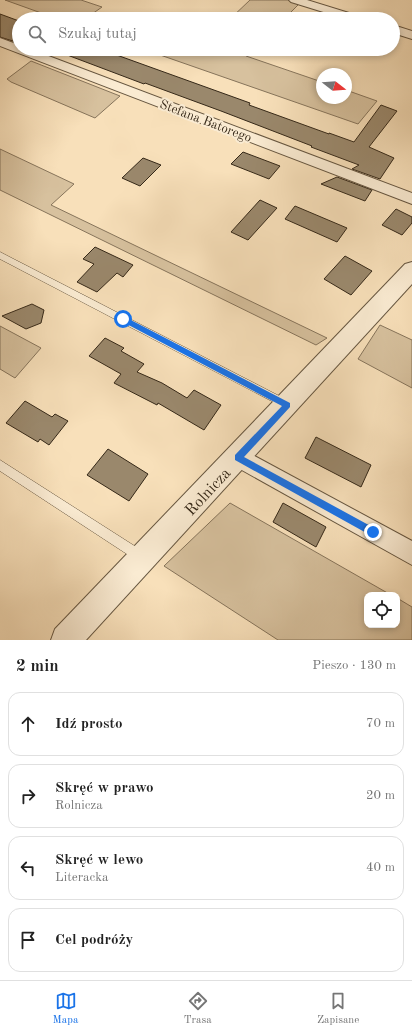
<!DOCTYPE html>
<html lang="pl">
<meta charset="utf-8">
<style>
body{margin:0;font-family:"Old Standard TT",serif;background:#f2f2f2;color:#222}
.controls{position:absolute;right:12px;bottom:12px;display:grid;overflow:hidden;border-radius:8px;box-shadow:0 2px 6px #0003}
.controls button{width:36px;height:36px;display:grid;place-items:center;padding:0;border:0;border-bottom:1px solid #e0e0e0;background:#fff;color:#222;font:20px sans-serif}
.compass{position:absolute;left:316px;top:68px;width:36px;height:36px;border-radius:50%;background:#fff;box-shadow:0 2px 6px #0003;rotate:107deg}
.stop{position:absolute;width:12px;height:12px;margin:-9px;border:3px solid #1a73e8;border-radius:50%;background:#fff}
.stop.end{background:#1a73e8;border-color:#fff;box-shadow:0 1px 4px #0008}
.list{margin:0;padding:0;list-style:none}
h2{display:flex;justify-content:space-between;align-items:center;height:52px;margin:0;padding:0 16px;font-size:17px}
h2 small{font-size:13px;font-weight:400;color:#767676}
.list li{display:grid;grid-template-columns:26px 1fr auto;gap:12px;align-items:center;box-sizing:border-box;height:64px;margin:0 8px 8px;padding:0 8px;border:1px solid #e0e0e0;border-radius:12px}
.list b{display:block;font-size:15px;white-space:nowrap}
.list p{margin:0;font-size:13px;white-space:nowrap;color:#767676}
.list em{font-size:13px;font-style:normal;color:#767676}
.icon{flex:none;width:22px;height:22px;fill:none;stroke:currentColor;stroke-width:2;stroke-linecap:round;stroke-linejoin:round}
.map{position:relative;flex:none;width:412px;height:640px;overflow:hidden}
.search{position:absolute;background:#fff;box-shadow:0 2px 6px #0003;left:12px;right:12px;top:12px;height:44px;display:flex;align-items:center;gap:10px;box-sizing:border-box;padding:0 14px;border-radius:22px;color:#767676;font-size:15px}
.sheet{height:340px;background:#fff}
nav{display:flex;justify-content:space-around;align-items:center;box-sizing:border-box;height:56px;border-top:1px solid #e0e0e0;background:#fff;font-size:11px;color:#767676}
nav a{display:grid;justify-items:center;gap:2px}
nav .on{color:#1a73e8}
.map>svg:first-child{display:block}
.green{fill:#d7c19e;stroke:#86745b}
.building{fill:#9a886c;stroke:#352818}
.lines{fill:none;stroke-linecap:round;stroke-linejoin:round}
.service-casing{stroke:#665640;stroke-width:1}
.minor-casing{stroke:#665640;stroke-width:2}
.tertiary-casing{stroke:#665640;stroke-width:2}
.service{fill:#faebd2;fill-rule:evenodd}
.minor{fill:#faebd2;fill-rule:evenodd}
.tertiary{fill:#faebd2;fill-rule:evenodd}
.route{fill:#1a73e8}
.labels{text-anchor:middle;stroke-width:4;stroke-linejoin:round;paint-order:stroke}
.far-street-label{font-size:13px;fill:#352818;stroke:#faebd2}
.street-label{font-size:16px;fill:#352818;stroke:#faebd2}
</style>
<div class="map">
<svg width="412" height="640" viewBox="0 0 412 640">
<rect width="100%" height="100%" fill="#f8e0ba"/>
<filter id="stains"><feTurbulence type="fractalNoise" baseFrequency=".005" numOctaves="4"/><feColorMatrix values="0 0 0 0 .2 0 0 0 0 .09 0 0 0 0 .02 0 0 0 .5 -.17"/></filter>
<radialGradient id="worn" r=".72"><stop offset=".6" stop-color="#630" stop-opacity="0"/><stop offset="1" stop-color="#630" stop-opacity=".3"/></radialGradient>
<g class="green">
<path d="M5,0H81L102,7L85,19H58Z"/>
<path d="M250,0H289L300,3L284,19H230Z"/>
<path d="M143,49H253L246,56L322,82V98H346V90L377,101L358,124Z"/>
<path d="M31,61L120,96L95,118L11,82L7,79Z"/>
<path d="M0,149L74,184L51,205L327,338L316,345L0,190Z"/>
<path d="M380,325L412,340V388L358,359Z"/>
<path d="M0,326L41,348L15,378L0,369Z"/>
<path d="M230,503L391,595H367V625H397V598L412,607V640H278L164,566Z"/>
</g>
<g class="building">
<path d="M0,14L19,21V43L0,37Z"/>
<path d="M55,49H100L250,103L249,105L329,134V133L354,142L381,105L397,111L369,147L394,158L380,179L352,169L359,165L311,147L312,146L221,111L145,83L144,84L54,50Z"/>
<path d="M243,152L280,166L269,179L231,164Z"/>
<path d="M143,158L161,165L140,186L122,178Z"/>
<path d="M337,177L372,190L365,201L321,184Z"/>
<path d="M260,200L277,208L248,240L231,232Z"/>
<path d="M295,206L347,228L337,242L285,219Z"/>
<path d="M396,209L412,217V223L402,235L382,225Z"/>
<path d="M95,247L133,265L123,277L117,273L97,292L77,282L94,264L83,259Z"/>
<path d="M345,256L372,271L351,295L324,279Z"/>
<path d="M32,304L44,310L41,323L26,329L2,316Z"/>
<path d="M105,338L124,348L121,351L144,364L137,372L162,383L187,398L194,390L221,405L204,430L158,403L157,405L114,383L121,374L89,356Z"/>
<path d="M25,401L52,417L55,414L68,421L49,445L40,439L38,442L6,423Z"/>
<path d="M316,437L371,465L361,487L305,458Z"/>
<path d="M108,449L148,474L129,501L87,475Z"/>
<path d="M283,503L326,527L316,547L273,522Z"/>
</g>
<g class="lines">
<defs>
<g id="service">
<path d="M0,252L289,401L291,404L289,407L286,408L283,407L0,259Z"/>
<path d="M0,460L144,552L146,556L144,560L140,562L136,560L0,471Z"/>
</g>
<g id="minor">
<path d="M289,0H307L362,17L364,19H346L291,2Z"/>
<path d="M393,25L412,31V39L393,33Z"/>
<path d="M0,38L19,45V49H30L412,193V204L0,46Z"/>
<path d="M238,447L412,541V565L231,464L228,457L231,450Z"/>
</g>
<path id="tertiary" d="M412,262V284L86,640H51L55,629L405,264Z"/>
</defs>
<use href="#service" class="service-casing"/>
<use href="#minor" class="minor-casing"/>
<use href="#tertiary" class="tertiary-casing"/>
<use href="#service" class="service"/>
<use href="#minor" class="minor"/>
<use href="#tertiary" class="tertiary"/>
</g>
<path class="route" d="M121,317H125L290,403V407L244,457L376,529V535H370L235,460V455L282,406L121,321Z"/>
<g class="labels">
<g class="far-street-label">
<text transform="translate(206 120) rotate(21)" y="5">Stefana Batorego</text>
</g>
<g class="street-label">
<text transform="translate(207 491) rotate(-47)" y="6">Rolnicza</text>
</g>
</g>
<rect width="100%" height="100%" filter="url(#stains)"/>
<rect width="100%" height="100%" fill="url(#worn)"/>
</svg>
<div class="controls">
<button><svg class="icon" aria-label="locate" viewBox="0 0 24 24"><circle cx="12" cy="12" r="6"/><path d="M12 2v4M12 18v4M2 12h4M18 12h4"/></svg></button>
</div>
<svg class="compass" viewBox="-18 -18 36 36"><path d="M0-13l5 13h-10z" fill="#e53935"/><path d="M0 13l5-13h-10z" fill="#767676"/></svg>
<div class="stop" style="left:123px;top:319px"></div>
<div class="stop end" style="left:373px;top:532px"></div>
<div class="search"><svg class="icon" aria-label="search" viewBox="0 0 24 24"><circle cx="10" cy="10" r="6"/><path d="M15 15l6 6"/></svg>Szukaj tutaj</div>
</div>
<section class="sheet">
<h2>2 min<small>Pieszo · 130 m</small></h2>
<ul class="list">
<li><svg class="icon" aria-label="ahead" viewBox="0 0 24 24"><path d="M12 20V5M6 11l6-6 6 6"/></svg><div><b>Idź prosto</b></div><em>70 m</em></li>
<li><svg class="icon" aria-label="right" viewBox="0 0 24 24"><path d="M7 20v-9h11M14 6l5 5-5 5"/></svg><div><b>Skręć w prawo</b><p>Rolnicza</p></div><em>20 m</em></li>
<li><svg class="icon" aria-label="left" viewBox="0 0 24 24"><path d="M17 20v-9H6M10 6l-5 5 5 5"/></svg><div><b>Skręć w lewo</b><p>Literacka</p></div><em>40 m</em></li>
<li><svg class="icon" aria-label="arrive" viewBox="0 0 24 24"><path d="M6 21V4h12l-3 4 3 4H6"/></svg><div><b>Cel podróży</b></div></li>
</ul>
</section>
<nav>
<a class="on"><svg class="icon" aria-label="map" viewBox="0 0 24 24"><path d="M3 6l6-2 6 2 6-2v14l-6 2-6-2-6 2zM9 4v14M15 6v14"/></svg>Mapa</a>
<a><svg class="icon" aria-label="directions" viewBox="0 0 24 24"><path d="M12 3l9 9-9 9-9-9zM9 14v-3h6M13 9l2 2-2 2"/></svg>Trasa</a>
<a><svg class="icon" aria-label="saved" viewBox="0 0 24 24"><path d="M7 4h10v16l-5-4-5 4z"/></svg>Zapisane</a>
</nav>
